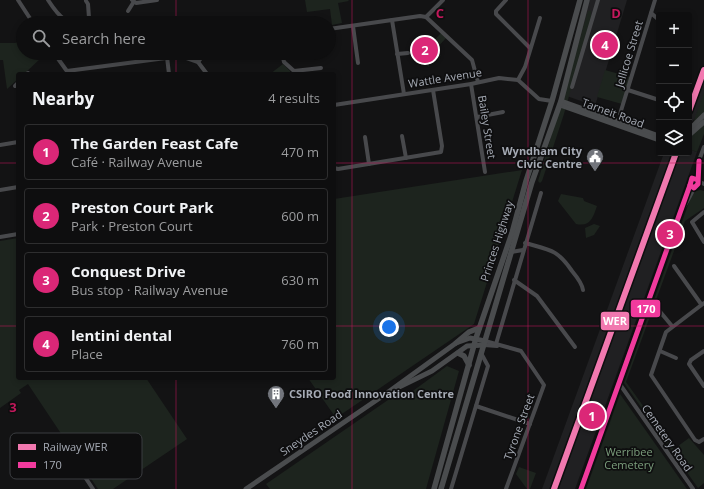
<!DOCTYPE html>
<meta charset="utf-8">
<style>
body{margin:0;font-family:"Open Sans",sans-serif;background:#1c1c1d;color:#f1f3f6}
.controls{position:absolute;right:12px;top:12px;display:grid;overflow:hidden;border-radius:4px;box-shadow:0 2px 6px #0003}
.controls button{width:36px;height:36px;display:grid;place-items:center;padding:0;border:0;border-bottom:1px solid #2e2e2f;background:#0e0e0f;color:#f1f3f6;font:20px sans-serif}
.you{position:absolute;left:389px;top:327px;width:14px;height:14px;margin:-10px;border:3px solid #fff;border-radius:50%;background:#1a73e8;box-shadow:0 0 0 6px #1a73e833}
.badge{display:grid;place-items:center;width:26px;height:26px;border-radius:50%;background:#db2777;color:#fff;font-size:13px;font-weight:700}
.pin{position:absolute;translate:-50% -50%;border:2px solid #fff;box-shadow:0 1px 4px #0006}
.list{margin:0;padding:0;list-style:none}
h2{display:flex;justify-content:space-between;align-items:center;height:52px;margin:0;padding:0 16px;font-size:17px}
h2 small{font-size:13px;font-weight:400;color:#9b9c9e}
.list li{display:grid;grid-template-columns:26px 1fr auto;gap:12px;align-items:center;box-sizing:border-box;height:56px;margin:0 8px 8px;padding:0 8px;border:1px solid #2e2e2f;border-radius:4px}
.list b{display:block;font-size:15px;white-space:nowrap}
.list p{margin:0;font-size:13px;white-space:nowrap;color:#9b9c9e}
.list em{font-size:13px;font-style:normal;color:#9b9c9e}
.icon{flex:none;width:22px;height:22px;fill:none;stroke:currentColor;stroke-width:2;stroke-linecap:round;stroke-linejoin:round}
.map{position:relative;flex:none;width:704px;height:489px;overflow:hidden}
.search{position:absolute;background:#0e0e0f;box-shadow:0 2px 6px #0003;left:16px;top:16px;width:320px;height:44px;display:flex;align-items:center;gap:10px;box-sizing:border-box;padding:0 14px;border-radius:22px;color:#9b9c9e;font-size:15px}
.panel{position:absolute;background:#0e0e0f;box-shadow:0 2px 6px #0003;left:16px;top:72px;width:320px;height:308px;border-radius:4px}
.map>svg:first-child{display:block}
.built{fill:#202022}
.green{fill:#1d241e}
.lines{fill:none;stroke-linecap:round;stroke-linejoin:round}
.minor{stroke:#48494c;stroke-width:4}
.major{stroke:#4a4c4e;stroke-width:5}
.highway{stroke:#4a4c4e;stroke-width:5.5}
.bus-1-casing{stroke:#0e0e0f;stroke-width:8}
.bus-1{stroke:#f13a9d;stroke-width:5}
.rail-1-casing{stroke:#0e0e0f;stroke-width:9}
.rail-1{stroke:#f178af;stroke-width:6}
.grid{fill:none;stroke:#c2185b;stroke-width:1;stroke-opacity:0.55}
.labels{text-anchor:middle;stroke-width:3.5;stroke-linejoin:round;paint-order:stroke}
.street-label{font-size:11px;fill:#a5aab4;stroke:#0e0e0f}
.poi-label{font-size:11px;font-weight:bold;fill:#a5aab4;stroke:#0e0e0f;text-anchor:end}
.park-label{font-size:11px;fill:#7c9f7d;stroke:#0e0e0f}
.key{fill:#0e0e0f;stroke:#3b3d41;stroke-width:1}
.key-label{font-size:11px;fill:#a5aab4}
.grid-label{font-size:13px;text-anchor:middle;font-weight:bold;fill:#c2185b;stroke:#0e0e0f;stroke-width:3.5;stroke-linejoin:round;paint-order:stroke}
.line-badge{stroke:#0e0e0f;stroke-width:1.5}
.badge-label{font-size:11px;text-anchor:middle;font-weight:bold;fill:#fff}
</style>
<div class="map">
<svg width="704" height="489" viewBox="0 0 704 489">
<rect width="100%" height="100%" fill="#131314"/>
<g class="built">
<path d="M589,0H627L595,106L564,95Z"/>
<path d="M704,65V106L699,115L689,124V107Z"/>
<path d="M689,149L697,152L575,489H542L664,153H689Z"/>
</g>
<g class="green">
<path d="M305,0H348L349,1L338,3L342,23L332,25L330,9L307,12Z"/>
<path d="M588,11H591V17L564,114L542,181L540,183L538,181Z"/>
<path d="M441,33L446,38L435,50L441,56L428,58L429,67L414,55L413,48L425,36V41L430,45Z"/>
<path d="M23,40V53H47L49,56L42,57L24,74H18V79L7,89L3,60H0V43H15Z"/>
<path d="M283,64L290,71V74H270Z"/>
<path d="M605,70L630,77L622,104L597,97Z"/>
<path d="M704,93V134L697,152L689,149V134Z"/>
<path d="M522,170L474,324L336,418L308,378H334V199Z"/>
<path d="M700,190L704,191V208L685,221L626,382L674,449L689,438L704,455V483L698,488L624,383L691,197L696,191Z"/>
<path d="M561,194L583,198L584,201L597,206C593,218 590,227 576,224L558,201Z"/>
<path d="M594,224L600,226L594,235L586,238L585,228Z"/>
<path d="M18,238V378H146L187,439L113,489H98L28,384L19,390L21,393L0,408V241Z"/>
<path d="M447,366L459,371L426,489H270L266,484L388,400L406,396Z"/>
<path d="M620,394L687,489H586Z"/>
<path d="M519,467L536,473L530,489H527L516,474Z"/>
</g>
<g class="lines">
<g class="minor">
<path d="M18,0L33,23"/>
<path d="M48,0C59,17 67,28 89,18L88,4L86,1"/>
<path d="M132,0L136,3L157,0"/>
<path d="M506,0L496,11V14L530,48"/>
<path d="M128,11L133,3"/>
<path d="M651,13L659,20"/>
<path d="M426,17L443,0"/>
<path d="M392,20L404,94"/>
<path d="M353,26L358,63"/>
<path d="M329,29L420,16L426,17L472,60L478,82"/>
<path d="M54,53L69,74"/>
<path d="M282,53L284,62L294,71L321,68"/>
<path d="M397,54L408,53"/>
<path d="M167,57L169,74"/>
<path d="M198,62L205,53"/>
<path d="M67,71L181,56L198,62L207,74"/>
<path d="M26,74L28,73"/>
<path d="M518,80L525,67L540,18"/>
<path d="M471,84L485,172"/>
<path d="M15,86L18,83"/>
<path d="M572,87L598,0"/>
<path d="M628,90L659,100"/>
<path d="M334,105L471,84L499,78L518,80L539,99L552,101"/>
<path d="M620,114L655,0"/>
<path d="M477,117L503,112"/>
<path d="M402,136L406,158"/>
<path d="M365,137L369,164"/>
<path d="M0,145L18,142"/>
<path d="M698,163L704,147"/>
<path d="M334,168L338,169L441,152L442,146L433,90"/>
<path d="M698,180L692,178L690,181V185L694,188L698,184L699,161"/>
<path d="M698,181L704,184"/>
<path d="M0,190L18,187"/>
<path d="M684,207L695,187"/>
<path d="M704,212L692,222L704,242"/>
<path d="M0,237L18,234"/>
<path d="M525,243C550,250 557,249 572,271C577,277 582,283 583,290"/>
<path d="M511,252L523,250"/>
<path d="M674,266L701,304"/>
<path d="M514,280L537,296L575,347"/>
<path d="M704,303L666,332L651,375L695,440L699,442L704,439"/>
<path d="M657,308L672,326"/>
<path d="M485,341L521,351L544,385L506,489"/>
<path d="M496,344L541,193"/>
<path d="M484,345L497,346"/>
<path d="M660,351L676,358"/>
<path d="M704,351L691,360L689,364L704,386"/>
<path d="M619,383L693,489"/>
<path d="M476,406L530,424"/>
<path d="M71,456L93,489"/>
<path d="M451,489L488,366L481,353"/>
<path d="M581,489L690,185"/>
</g>
<g class="major">
<path d="M561,101L659,136"/>
<path d="M560,105L659,140"/>
<path d="M689,130L704,115"/>
<path d="M689,135L704,122"/>
<path d="M393,390L432,371L467,346L484,345"/>
<path d="M246,489L387,393L456,343L470,338L485,341"/>
</g>
<g class="highway">
<path d="M456,343L469,332L479,328"/>
<path d="M458,353L464,356L469,365"/>
<path d="M434,489L476,338L512,233L526,181L552,101L580,0"/>
<path d="M441,489L532,182L561,101L587,0"/>
</g>
<defs>
<g id="bus-1">
<path d="M698,180L692,178L690,185L694,188L698,184L699,161"/>
<path d="M581,489L690,185"/>
</g>
</defs>
<use href="#bus-1" class="bus-1-casing"/>
<use href="#bus-1" class="bus-1"/>
<defs>
<g id="rail-1">
<path d="M689,111L704,70"/>
<path d="M554,489L676,153"/>
</g>
</defs>
<use href="#rail-1" class="rail-1-casing"/>
<use href="#rail-1" class="rail-1"/>
</g>
<path class="grid" d="M176,0V23M352,0V489M528,0V489M176,53V74M0,163H18M334,163H704M0,326H18M334,326H704M176,378V489"/>
<defs>
<symbol id="civic-pin" viewBox="-11 -11 22 30"><path d="M0 17L-7.5 6A9.5 9.5 0 1 1 7.5 6Z" fill="#72757c" stroke="#0e0e0f"/><path d="M-.6-6.5H3V-4.5H.6V-3L4-1V1h2V6H-6V1h2V-1L-.6-3ZM-1.2 2.5V6h2.4V2.5Z" fill="#fff"/></symbol>
<symbol id="building-pin" viewBox="-11 -11 22 30"><path d="M0 17L-7.5 6A9.5 9.5 0 1 1 7.5 6Z" fill="#72757c" stroke="#0e0e0f"/><path d="M-4-6H4V6H1V3H-1V6H-4ZM-2.5-4.3h1.7v1.8h-1.7ZM.8-4.3h1.7v1.8H.8ZM-2.5-1h1.7V.8h-1.7ZM.8-1h1.7V.8H.8Z" fill="#fff"/></symbol>
</defs>
<g fill-rule="evenodd">
<use href="#civic-pin" x="585" y="147" width="20" height="27"/>
<use href="#building-pin" x="266" y="384" width="20" height="27"/>
</g>
<g class="labels">
<g class="street-label">
<text transform="translate(629 54) rotate(-73)" y="4">Jellicoe Street</text>
<text transform="translate(445 78) rotate(-9)" y="4">Wattle Avenue</text>
<text transform="translate(613 113) rotate(20)" y="4">Tarneit Road</text>
<text transform="translate(487 127) rotate(81)" y="4">Bailey Street</text>
<text transform="translate(497 241) rotate(-72)" y="4">Princes Highway</text>
<text transform="translate(519 427) rotate(-70)" y="4">Tyrone Street</text>
<text transform="translate(311 433) rotate(-34)" y="4">Sneydes Road</text>
<text transform="translate(667 438) rotate(55)" y="4">Cemetery Road</text>
</g>
<g class="poi-label">
<text x="582" y="155">Wyndham City<tspan x="582" dy="13">Civic Centre</tspan></text>
<text x="289" y="398" text-anchor="start">CSIRO Foođ Innovation Centre</text>
</g>
<g class="park-label">
<text x="629" y="456">Werribee<tspan x="629" dy="13">Cemetery</tspan></text>
</g>
</g>
<rect x="10" y="433" width="132" height="46" rx="6" class="key"/>
<rect x="18" y="444" width="18" height="6" fill="#f178af"/>
<rect x="18" y="462" width="18" height="6" fill="#f13a9d"/>
<g class="key-label">
<text x="43" y="451">Railway WER</text>
<text x="43" y="469">170</text>
</g>
<g class="grid-label">
<text x="440" y="18">C</text>
<text x="616" y="18">D</text>
<text x="13" y="412">3</text>
</g>
<g class="line-badge">
<rect x="630" y="299" width="31" height="19" rx="4" fill="#f13a9d"/>
<rect x="600" y="311" width="30" height="20" rx="4" fill="#f178af"/>
</g>
<g class="badge-label">
<text x="646" y="313">170</text>
<text x="615" y="325">WER</text>
</g>
</svg>
<div class="controls">
<button>+</button>
<button>−</button>
<button><svg class="icon" aria-label="locate" viewBox="0 0 24 24"><circle cx="12" cy="12" r="6"/><path d="M12 2v4M12 18v4M2 12h4M18 12h4"/></svg></button>
<button><svg class="icon" aria-label="layers" viewBox="0 0 24 24"><path d="M12 4l9 5-9 5-9-5zM3 14l9 5 9-5"/></svg></button>
</div>
<div class="you"></div>
<div class="pin badge" style="left:592px;top:416px">1</div>
<div class="pin badge" style="left:425px;top:50px">2</div>
<div class="pin badge" style="left:670px;top:234px">3</div>
<div class="pin badge" style="left:605px;top:45px">4</div>
<div class="search"><svg class="icon" aria-label="search" viewBox="0 0 24 24"><circle cx="10" cy="10" r="6"/><path d="M15 15l6 6"/></svg>Search here</div>
<section class="panel">
<h2>Nearby<small>4 results</small></h2>
<ul class="list">
<li><span class="badge">1</span><div><b>The Garden Feast Cafe</b><p>Café · Railway Avenue</p></div><em>470 m</em></li>
<li><span class="badge">2</span><div><b>Preston Court Park</b><p>Park · Preston Court</p></div><em>600 m</em></li>
<li><span class="badge">3</span><div><b>Conquest Drive</b><p>Bus stop · Railway Avenue</p></div><em>630 m</em></li>
<li><span class="badge">4</span><div><b>lentini dental</b><p>Place</p></div><em>760 m</em></li>
</ul>
</section>
</div>
